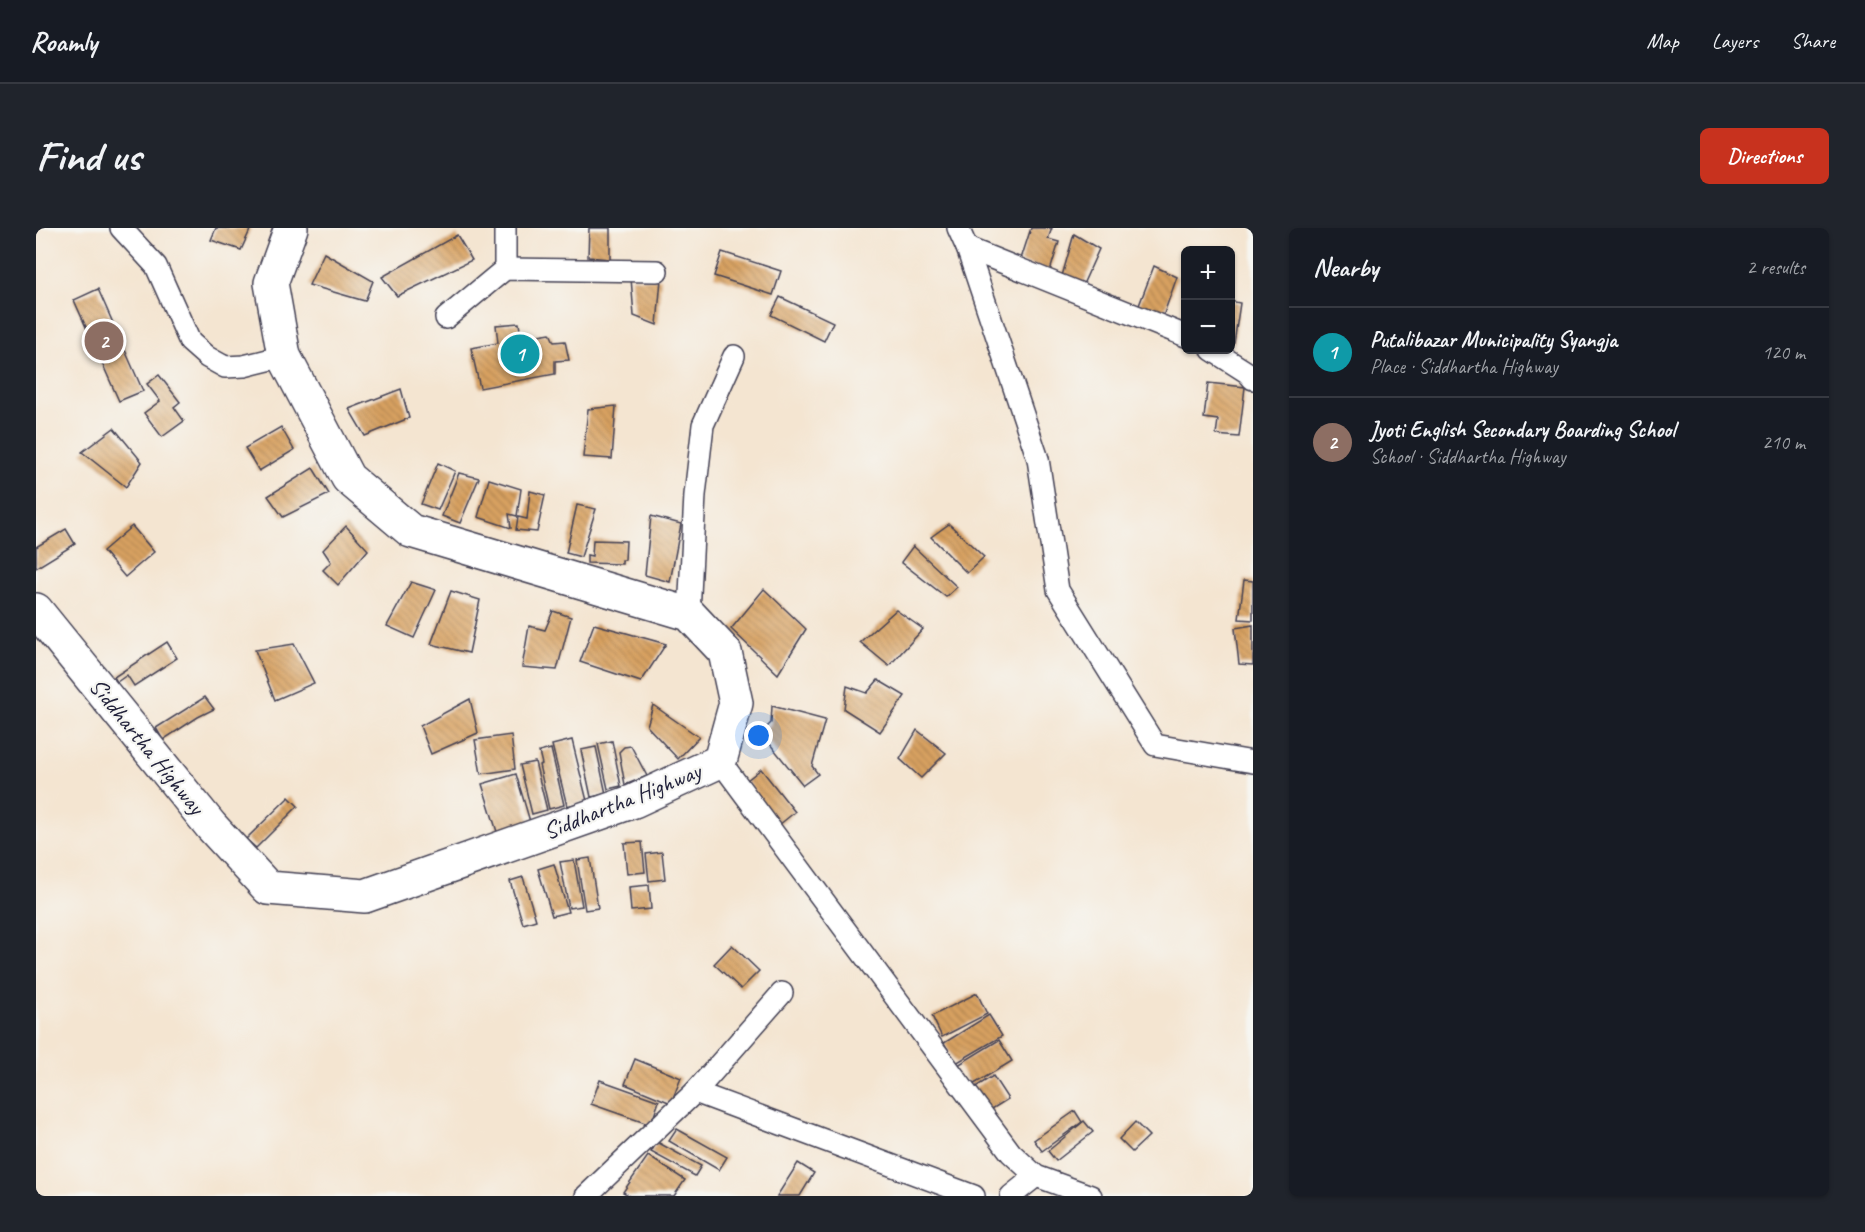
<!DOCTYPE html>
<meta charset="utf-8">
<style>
body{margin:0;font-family:Caveat,sans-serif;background:#20242c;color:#f1f3f6}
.controls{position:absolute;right:18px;top:18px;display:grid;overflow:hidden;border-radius:9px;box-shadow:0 2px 4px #0004}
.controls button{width:54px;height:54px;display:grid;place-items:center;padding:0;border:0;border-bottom:2px solid #363941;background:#171b24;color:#f1f3f6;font:30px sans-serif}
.you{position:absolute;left:723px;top:508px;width:21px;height:21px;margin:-15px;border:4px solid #fff;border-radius:50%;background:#1a73e8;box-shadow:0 0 0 9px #1a73e833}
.badge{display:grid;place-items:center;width:39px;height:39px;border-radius:50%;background:#c8321e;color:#fff;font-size:20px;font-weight:700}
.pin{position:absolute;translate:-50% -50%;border:3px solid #fff;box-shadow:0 2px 6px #0006}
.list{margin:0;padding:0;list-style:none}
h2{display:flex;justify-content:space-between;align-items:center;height:78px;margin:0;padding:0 24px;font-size:26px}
h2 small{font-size:20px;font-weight:400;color:#9ea1a6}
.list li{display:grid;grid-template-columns:39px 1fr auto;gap:18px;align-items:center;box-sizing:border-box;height:90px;padding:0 24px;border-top:2px solid #363941}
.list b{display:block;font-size:22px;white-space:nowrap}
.list p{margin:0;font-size:20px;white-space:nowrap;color:#9ea1a6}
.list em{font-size:20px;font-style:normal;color:#9ea1a6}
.map{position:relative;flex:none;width:1217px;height:968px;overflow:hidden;border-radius:9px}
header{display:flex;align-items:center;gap:36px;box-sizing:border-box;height:84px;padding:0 30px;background:#171b24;border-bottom:2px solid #363941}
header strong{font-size:28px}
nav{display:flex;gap:33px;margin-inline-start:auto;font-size:21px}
.intro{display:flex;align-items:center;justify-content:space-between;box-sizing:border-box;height:144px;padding:0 36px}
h1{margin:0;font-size:42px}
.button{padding:15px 27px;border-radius:9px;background:#c8321e;color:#fff;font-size:21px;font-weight:700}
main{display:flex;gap:36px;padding:0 36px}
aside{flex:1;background:#171b24;border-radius:9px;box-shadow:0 2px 4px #0004}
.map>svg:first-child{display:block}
.building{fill:url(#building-back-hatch)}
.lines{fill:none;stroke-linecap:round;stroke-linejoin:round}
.minor-casing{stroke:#423f52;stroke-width:24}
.trunk-casing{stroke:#423f52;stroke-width:36}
.minor{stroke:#fff;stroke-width:21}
.trunk{stroke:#fff;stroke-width:33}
.labels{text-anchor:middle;stroke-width:4.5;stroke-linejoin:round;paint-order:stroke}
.street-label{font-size:24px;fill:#22223b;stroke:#f6f6f2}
</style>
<header>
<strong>Roamly</strong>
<nav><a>Map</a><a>Layers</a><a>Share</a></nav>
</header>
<div class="intro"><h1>Find us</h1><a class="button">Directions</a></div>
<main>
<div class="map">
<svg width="1217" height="968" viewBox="0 0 1217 968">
<defs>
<pattern id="building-back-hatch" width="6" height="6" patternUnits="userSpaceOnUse" patternTransform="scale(1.5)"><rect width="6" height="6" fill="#d8a160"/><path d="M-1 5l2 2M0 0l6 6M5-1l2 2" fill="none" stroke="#af8350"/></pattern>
</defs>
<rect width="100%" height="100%" fill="#f6f6f2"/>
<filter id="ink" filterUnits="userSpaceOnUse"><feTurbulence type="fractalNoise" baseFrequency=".0167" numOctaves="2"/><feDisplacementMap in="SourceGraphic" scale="12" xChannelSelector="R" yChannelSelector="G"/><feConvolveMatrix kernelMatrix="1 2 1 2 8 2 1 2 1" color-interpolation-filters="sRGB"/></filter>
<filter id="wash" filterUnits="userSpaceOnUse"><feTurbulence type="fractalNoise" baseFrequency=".008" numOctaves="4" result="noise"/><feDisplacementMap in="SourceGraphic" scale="24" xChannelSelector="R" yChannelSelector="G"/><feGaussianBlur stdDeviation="1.35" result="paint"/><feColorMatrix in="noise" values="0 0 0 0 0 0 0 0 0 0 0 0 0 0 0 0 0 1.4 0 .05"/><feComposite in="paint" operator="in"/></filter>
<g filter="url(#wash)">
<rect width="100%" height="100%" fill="#f4e5d1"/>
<g id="blocks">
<g class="building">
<path d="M180,0H215L205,22L175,12Z"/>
<path d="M553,0H574V31L552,29Z"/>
<path d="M995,0H1016L1012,11L1023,14L1014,43L984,34Z"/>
<path d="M1038,6L1063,21L1044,63L1026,48Z"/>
<path d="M421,7L436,32L361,68L346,49Z"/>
<path d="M686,24L745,43L737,67L678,48Z"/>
<path d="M288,25L337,53L329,73L273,57Z"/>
<path d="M1118,38L1141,49L1125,94L1102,80Z"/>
<path d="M595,50L625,51L621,97L598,88Z"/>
<path d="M62,61L107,163L83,173L38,72Z"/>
<path d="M744,69L797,94L788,113L735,87Z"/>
<path d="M1194,73L1204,75L1198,115L1194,114Z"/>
<path d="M483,95L485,110L514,105L518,114L529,113L533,132L519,133V146L444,160L435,120L462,115L460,97Z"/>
<path d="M123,147L144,174L138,179L148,193L126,209L108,185L124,173L111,156Z"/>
<path d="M1172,155L1209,159L1203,209L1180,207L1182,192L1168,190Z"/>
<path d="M365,161L373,190L329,208L313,181Z"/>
<path d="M580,178L576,231L547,229L552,181Z"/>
<path d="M245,199L258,222L223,243L209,220Z"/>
<path d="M78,200L106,234L90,259L46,224Z"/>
<path d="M402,235L419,243L402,282L385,276Z"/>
<path d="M277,240L293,266L247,289L232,268Z"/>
<path d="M423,245L443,250L424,295L406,288Z"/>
<path d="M453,251L485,261L481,288L473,286L475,300L442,289Z"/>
<path d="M494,263L509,267L501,304L480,302L482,289L491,291Z"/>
<path d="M541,277L560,281L545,329L530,325Z"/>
<path d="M615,288L645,296L634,354L609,347Z"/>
<path d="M913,296L948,329L931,345L895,309Z"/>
<path d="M96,298L118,324L89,349L67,323Z"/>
<path d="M310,298L332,322L302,357L287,342L295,334L287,322Z"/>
<path d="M30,301L39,316L0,340V319Z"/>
<path d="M557,312L590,313L589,332H586V336L551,335V327L556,328Z"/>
<path d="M877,318L921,359L910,369L865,334Z"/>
<path d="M1208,352L1217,353V392L1203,391Z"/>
<path d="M375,354L400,362L378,410L351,398Z"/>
<path d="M728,361L770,401L742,446L695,401Z"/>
<path d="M415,363L444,372L433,425L395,416Z"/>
<path d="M860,382L887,401L853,438L824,414Z"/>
<path d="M517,383L535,389L521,442L486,439L493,398L509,402Z"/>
<path d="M558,396L630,416L605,454L544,434Z"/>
<path d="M1217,397V437L1203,436L1199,400Z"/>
<path d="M131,414L141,430L98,458L91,447L81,454L78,449Z"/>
<path d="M258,416L278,455L239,472L219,422Z"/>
<path d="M842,452L869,468L844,504L808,481L811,458L831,465Z"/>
<path d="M169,469L178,481L162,489L127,512L120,500Z"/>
<path d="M434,471L442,505L395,526L384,498Z"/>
<path d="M617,477L663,509L642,531L611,498Z"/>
<path d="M736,478L789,492L776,538L782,546L767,557L725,505L735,495Z"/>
<path d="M881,502L910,525L885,550L864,531Z"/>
<path d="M475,507L479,541L445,546L439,512Z"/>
<path d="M536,512L551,573L531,578L516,517Z"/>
<path d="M576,513L585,558L572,561L562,516Z"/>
<path d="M595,518L611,548L589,557L583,524L588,519Z"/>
<path d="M560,519L570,566L555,569L545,522Z"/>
<path d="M515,521L528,577L513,581L503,537L506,536L503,524Z"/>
<path d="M499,534L511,582L496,586L484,537Z"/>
<path d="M725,541L759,584L743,597L710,553Z"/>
<path d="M480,546L495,597L462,607L446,556Z"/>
<path d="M253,569L262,578L220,620L210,611Z"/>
<path d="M606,614L609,644L591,646L588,615Z"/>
<path d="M626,624L629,651L613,653L610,626Z"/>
<path d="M554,630L562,680L549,682L541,632Z"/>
<path d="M538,632L546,678L533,680L524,634Z"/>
<path d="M518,636L532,684L516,688L502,641Z"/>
<path d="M487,649L500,692L487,696L474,653Z"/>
<path d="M613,657L615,681L595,683L593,659Z"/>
<path d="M696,717L723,743L705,761L678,736Z"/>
<path d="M941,765L951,786L906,809L896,788Z"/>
<path d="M953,787L966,808L920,835L908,815Z"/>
<path d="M963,812L976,833L935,858L922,837Z"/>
<path d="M599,831L645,850L635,875L589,856Z"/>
<path d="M957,848L972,871L948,886L933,863Z"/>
<path d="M564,852L623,873L615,897L555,876Z"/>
<path d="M1039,883L1046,894L1006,923L998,912Z"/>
<path d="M1048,893L1057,904L1020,933L1012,923Z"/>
<path d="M1099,894L1113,908L1096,924L1083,911Z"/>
<path d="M641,901L691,929L683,942L633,913Z"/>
<path d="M621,914L665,938L659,948L615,924Z"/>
<path d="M612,928L649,952L638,968H594L587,964Z"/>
<path d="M762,935L778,945L764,968H741Z"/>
</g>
</g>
</g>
<g filter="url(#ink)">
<use href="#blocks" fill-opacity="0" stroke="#423f52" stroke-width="1.5"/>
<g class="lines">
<defs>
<g id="minor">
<path d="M85,0L120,38L154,114L171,129L189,139L208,138L248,128"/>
<path d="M922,0L931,20L1002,231L1022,362L1119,517L1217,534"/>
<path d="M931,20L1150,108"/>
<path d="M469,41V0"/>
<path d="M410,90L469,41L621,43"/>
<path d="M1176,122L1212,145L1217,151"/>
<path d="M653,386L659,267L667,197L698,128"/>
<path d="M684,533L975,925L1000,948L1055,968"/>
<path d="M659,864L938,968"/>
<path d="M550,968L659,864L746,765"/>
<path d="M975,968L1000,948"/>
</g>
<path id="trunk" d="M0,382L175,598L232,660L329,668L598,573L684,533L700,475L689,424L653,386L375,303L312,250L248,128L235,55L255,0"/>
</defs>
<use href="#minor" class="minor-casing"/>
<use href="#trunk" class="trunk-casing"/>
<use href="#minor" class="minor"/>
<use href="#trunk" class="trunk"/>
</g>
</g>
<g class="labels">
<g class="street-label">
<text transform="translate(111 518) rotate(51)" y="8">Siddhartha Highway</text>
<text transform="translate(586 573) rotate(-22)" y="8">Siddhartha Highway</text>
</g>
</g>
</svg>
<div class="controls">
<button>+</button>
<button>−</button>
</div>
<div class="you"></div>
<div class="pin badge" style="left:484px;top:126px;background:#0f9aa8">1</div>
<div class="pin badge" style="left:68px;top:113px;background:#8d6e63">2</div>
</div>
<aside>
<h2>Nearby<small>2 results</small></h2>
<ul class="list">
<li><span class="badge" style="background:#0f9aa8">1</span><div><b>Putalibazar Municipality Syangja</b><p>Place · Siddhartha Highway</p></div><em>120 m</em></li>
<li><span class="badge" style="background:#8d6e63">2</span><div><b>Jyoti English Secondary Boarding School</b><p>School · Siddhartha Highway</p></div><em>210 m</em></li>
</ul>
</aside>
</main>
